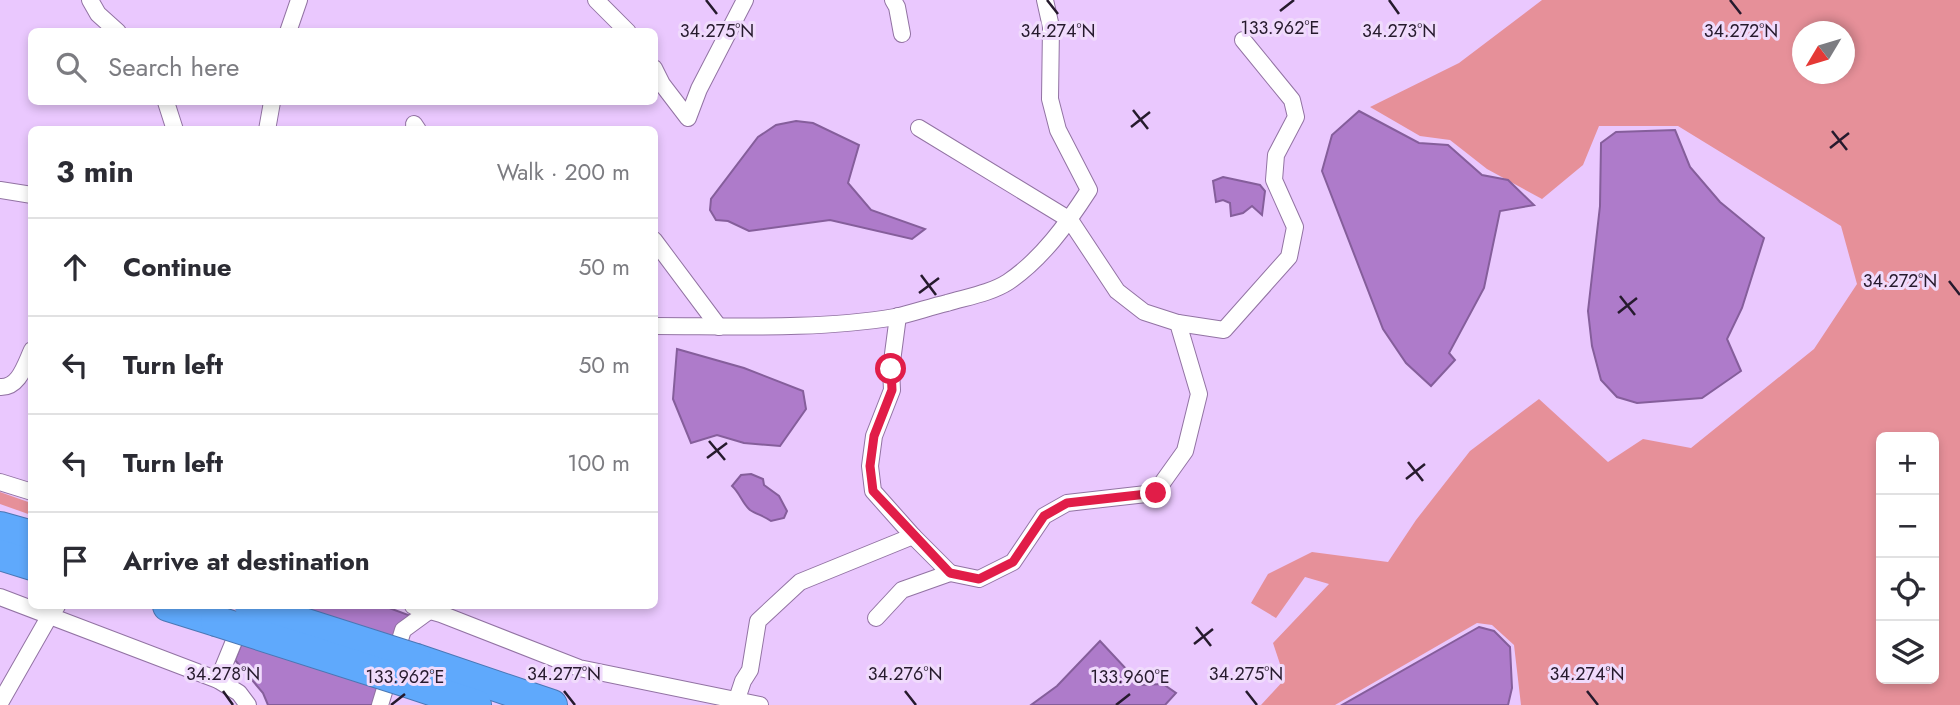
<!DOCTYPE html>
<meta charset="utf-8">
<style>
body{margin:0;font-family:Jost,sans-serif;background:#f2f2f3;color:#2b2b33}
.controls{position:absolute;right:21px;bottom:21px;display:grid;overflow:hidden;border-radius:10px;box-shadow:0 4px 10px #0003}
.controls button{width:63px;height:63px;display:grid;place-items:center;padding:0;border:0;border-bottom:2px solid #e1e1e2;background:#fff;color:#2b2b33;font:35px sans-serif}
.compass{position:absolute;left:1792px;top:21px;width:63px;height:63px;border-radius:50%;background:#fff;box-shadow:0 4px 10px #0003;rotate:232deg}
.stop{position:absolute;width:21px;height:21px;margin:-16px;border:5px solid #e11d48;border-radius:50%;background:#fff}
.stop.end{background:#e11d48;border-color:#fff;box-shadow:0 2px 7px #0008}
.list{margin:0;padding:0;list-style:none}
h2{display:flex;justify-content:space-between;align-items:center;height:91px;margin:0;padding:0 28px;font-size:30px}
h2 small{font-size:23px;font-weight:400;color:#7c7c81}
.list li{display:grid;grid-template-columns:46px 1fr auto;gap:21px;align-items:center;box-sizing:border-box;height:98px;padding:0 28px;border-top:2px solid #e1e1e2}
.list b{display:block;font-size:26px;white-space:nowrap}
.list em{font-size:23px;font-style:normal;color:#7c7c81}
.icon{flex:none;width:38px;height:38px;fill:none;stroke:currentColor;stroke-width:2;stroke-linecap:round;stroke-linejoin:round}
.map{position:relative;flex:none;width:1960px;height:705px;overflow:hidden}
.search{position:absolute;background:#fff;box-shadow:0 4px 10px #0003;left:28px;top:28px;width:630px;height:77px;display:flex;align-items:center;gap:18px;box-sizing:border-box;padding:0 24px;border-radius:10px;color:#7c7c81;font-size:26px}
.panel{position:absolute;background:#fff;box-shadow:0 4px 10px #0003;left:28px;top:126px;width:630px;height:483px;border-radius:10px}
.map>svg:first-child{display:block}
.green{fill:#e69099;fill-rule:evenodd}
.water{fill:#ae7bca;stroke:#855e9b;stroke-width:2}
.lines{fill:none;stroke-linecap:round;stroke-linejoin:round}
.street-casing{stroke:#9273a3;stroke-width:18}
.highway-casing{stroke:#4b77b4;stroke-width:32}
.street{stroke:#fff;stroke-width:16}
.highway{stroke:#5fa9fc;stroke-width:30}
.highway-bridge-casing{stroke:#4b77b4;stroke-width:32;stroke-linecap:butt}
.highway-bridge{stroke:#5fa9fc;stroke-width:30}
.route{stroke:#e11d48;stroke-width:9}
.ticks{fill:none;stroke:#261a2d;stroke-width:2.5}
.ticks-label{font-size:18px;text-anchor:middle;fill:#261a2d;stroke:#f0dbfc;stroke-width:6;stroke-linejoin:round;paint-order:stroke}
</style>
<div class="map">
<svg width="1960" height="705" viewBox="0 0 1960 705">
<rect width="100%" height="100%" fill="#eac8fe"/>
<g class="green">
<path d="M1542,0H1960V705H1521L1514,645L1492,625L1477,623L1335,705H1261L1285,679L1273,643L1329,584L1305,577L1276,618L1251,603L1268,574L1312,552L1388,562L1416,520L1470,451L1539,399L1608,462L1643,439L1691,448L1814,349L1857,284L1841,226L1678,126H1599L1583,165L1542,199L1487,169L1450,140L1420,136L1370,107L1459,63ZM1802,32H1844V74H1802ZM1881,437H1934V679H1881Z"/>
<path d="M0,492L31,503V515L0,504Z"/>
</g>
<g class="water">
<path d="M1359,111L1419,143L1448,145L1482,175L1508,180L1534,205L1500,211L1484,288L1449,353L1455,360L1431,386L1406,363L1383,329L1322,171L1332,135Z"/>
<path d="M796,121L813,123L859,145L848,183L871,210L925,229L912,239L830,220L749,231L728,221L716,220L710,210L711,199L758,137L776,125Z"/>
<path d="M1675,130L1690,167L1720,202L1764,238L1742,308L1727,339L1741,371L1702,398L1637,403L1617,397L1601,380L1592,346L1588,311L1600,206L1601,143L1616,132Z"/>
<path d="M1223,177L1260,185L1265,191L1262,215L1252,206L1243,213L1231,216L1230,203L1223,200L1216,202L1213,181Z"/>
<path d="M677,349L744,368L803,391L806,409L780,446L744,443L717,435L691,443L673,399Z"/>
<path d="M751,474L763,479L764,485L779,496L787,511L784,518L771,521C764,516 756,514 750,510C742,503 740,493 732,486L741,475Z"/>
<path d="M261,606H384L411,616L373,705H268L263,693L235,660L250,623Z"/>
<path d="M1479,627L1494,631L1510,647L1512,688L1508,705H1342Z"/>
<path d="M1100,641L1141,685L1163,684L1176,693L1165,705H1031L1057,686Z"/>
</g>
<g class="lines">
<defs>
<g id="street">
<path d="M90,0L98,14L118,32"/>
<path d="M596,0L628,32"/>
<path d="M893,0L897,7L902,34"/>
<path d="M288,32L299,0"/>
<path d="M654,68L662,84L688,118L699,89L745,0"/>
<path d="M166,102L175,130"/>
<path d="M414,124L418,130"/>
<path d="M919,128L1070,220L1117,291L1144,312L1178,323L1199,394L1185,451L1155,493L1067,503L1044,516L1013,562L979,579L950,573"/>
<path d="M267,130L272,102"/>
<path d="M0,190L32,195"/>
<path d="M654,240L719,327"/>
<path d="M1178,323L1224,330L1289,257L1295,227L1274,180L1276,155L1296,117L1292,100L1243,40"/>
<path d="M654,326C733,326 818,330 895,317C913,313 930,307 947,303C967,297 991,293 1008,282C1042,259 1067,224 1089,190L1058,130L1050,99L1051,27L1045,0"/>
<path d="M0,387C19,388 25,365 32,350"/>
<path d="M0,482L32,492"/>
<path d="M0,597L218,680L239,693L248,705"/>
<path d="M413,606L441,614L579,668L760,705"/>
<path d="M876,618L902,590L950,573L913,536"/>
<path d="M218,680L241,624"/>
<path d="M737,699L743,681L750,670L758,621L800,582L913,536L873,491L870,466L874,436L892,390L891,369L898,316"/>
<path d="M0,703L49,617L57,606"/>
<path d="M380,705L403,630L429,611"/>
</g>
<g id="highway">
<path d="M0,527L32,536"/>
<path d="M0,555L32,565"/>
<path d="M168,606L216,621"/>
<path d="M416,659L552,705"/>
<path d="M407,682L476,705"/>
</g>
</defs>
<use href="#street" class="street-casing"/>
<use href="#highway" class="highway-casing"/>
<use href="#street" class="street"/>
<use href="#highway" class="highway"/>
<defs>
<g id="highway-bridge">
<path d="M250,606L416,659"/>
<path d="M216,621L407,682"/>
</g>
</defs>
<use href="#highway-bridge" class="highway-bridge-casing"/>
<use href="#highway-bridge" class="highway-bridge"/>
</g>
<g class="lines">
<path class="route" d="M891,369L892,390L874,436L870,466L873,491L950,573L979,579L1013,562L1044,516L1067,503L1156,493"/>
</g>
<path class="ticks" d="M706,0L717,14M1047,0L1058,14M1389,0L1399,14M1730,0L1741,14M1280,11L1294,0M1133,110L1148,129M1131,127L1150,112M1832,131L1847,150M1830,148L1849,133M921,275L936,295M1949,281L1960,295M919,293L939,278M1620,296L1635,315M1618,313L1637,298M709,441L725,460M707,458L727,443M1408,462L1423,481M1406,479L1425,464M1196,627L1211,646M1194,644L1213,629M223,691L233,705M564,691L575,705M905,691L916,705M1246,691L1257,705M1587,691L1598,705M391,705L405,694M1116,705L1130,694"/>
<g class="ticks-label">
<text x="1280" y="34">133.962°E</text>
<text x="717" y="37">34.275°N</text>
<text x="1058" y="37">34.274°N</text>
<text x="1399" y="37">34.273°N</text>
<text x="1741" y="37">34.272°N</text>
<text x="1900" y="287">34.272°N</text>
<text x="223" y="680">34.278°N</text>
<text x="564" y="680">34.277°N</text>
<text x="905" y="680">34.276°N</text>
<text x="1246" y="680">34.275°N</text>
<text x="1587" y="680">34.274°N</text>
<text x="405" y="683">133.962°E</text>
<text x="1130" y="683">133.960°E</text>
</g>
</svg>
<div class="controls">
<button>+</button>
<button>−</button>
<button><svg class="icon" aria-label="locate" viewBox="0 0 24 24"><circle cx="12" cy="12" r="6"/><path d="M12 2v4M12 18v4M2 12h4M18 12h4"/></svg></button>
<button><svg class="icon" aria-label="layers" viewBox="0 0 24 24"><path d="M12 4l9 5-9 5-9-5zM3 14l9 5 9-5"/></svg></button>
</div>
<svg class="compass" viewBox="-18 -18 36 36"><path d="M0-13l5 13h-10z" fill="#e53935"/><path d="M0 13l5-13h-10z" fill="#7c7c81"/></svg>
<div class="stop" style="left:891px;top:369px"></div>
<div class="stop end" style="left:1156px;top:493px"></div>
<div class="search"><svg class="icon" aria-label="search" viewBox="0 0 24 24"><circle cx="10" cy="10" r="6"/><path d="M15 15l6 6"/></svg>Search here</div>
<section class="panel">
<h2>3 min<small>Walk · 200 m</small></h2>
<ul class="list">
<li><svg class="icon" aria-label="ahead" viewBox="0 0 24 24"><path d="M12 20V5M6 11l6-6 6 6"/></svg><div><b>Continue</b></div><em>50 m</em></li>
<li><svg class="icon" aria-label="left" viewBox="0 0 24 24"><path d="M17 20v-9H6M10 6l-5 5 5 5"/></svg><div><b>Turn left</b></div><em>50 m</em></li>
<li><svg class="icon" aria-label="left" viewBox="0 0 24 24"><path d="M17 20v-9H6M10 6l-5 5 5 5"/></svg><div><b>Turn left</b></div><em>100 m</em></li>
<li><svg class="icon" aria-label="arrive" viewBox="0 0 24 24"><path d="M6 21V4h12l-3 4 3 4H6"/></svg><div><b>Arrive at destination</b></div></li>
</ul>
</section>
</div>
